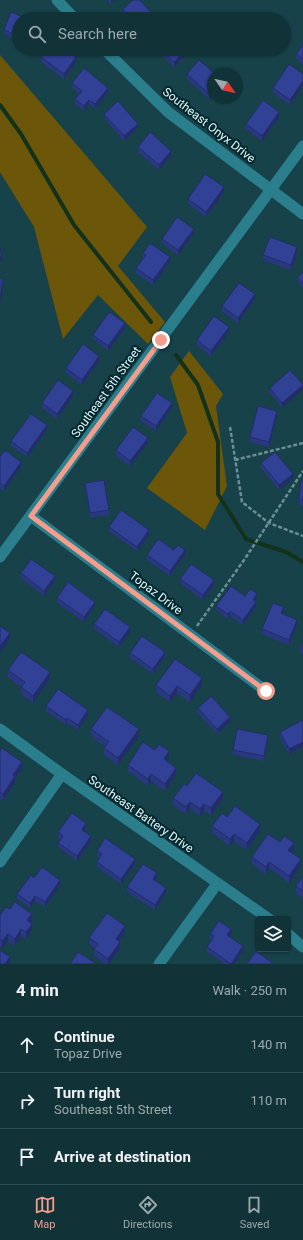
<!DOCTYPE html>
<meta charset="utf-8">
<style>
body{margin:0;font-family:Roboto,sans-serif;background:#1e3e42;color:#f1f3f6}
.controls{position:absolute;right:12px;bottom:12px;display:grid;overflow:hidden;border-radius:4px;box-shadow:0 1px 3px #0004}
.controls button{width:36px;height:36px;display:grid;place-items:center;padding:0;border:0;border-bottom:1px solid #304d52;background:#113237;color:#f1f3f6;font:20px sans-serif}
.compass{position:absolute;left:207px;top:68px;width:36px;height:36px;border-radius:50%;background:#113237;box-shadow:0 1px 3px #0004;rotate:124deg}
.stop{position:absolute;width:12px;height:12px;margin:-9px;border:3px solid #f49d8d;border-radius:50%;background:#fff}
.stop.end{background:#f49d8d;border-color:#fff;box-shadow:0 1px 4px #0008}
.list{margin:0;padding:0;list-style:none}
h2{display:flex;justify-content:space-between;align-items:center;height:52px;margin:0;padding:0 16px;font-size:17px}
h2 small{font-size:13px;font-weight:400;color:#9caaad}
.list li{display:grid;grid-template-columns:26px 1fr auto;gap:12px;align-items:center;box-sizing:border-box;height:56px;padding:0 16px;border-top:1px solid #304d52}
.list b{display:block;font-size:15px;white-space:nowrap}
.list p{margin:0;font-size:13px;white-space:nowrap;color:#9caaad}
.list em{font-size:13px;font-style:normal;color:#9caaad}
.icon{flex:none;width:22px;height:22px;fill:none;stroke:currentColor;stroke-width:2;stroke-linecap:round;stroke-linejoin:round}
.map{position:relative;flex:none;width:303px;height:964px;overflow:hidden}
.search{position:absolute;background:#113237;box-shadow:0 1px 3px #0004;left:12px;right:12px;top:12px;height:44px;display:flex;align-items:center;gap:10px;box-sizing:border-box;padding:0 14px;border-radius:22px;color:#9caaad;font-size:15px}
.sheet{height:220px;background:#113237}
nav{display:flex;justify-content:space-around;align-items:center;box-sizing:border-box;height:56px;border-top:1px solid #304d52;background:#113237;font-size:11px;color:#9caaad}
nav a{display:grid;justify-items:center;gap:2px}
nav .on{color:#f49d8d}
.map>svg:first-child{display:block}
.green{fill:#6c560a}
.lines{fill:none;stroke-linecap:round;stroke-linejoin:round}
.stream{stroke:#13321c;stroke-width:4}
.path{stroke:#6c8f95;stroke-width:2.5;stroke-dasharray:4 2;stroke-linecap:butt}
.street{stroke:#2b7e8c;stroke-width:11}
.wall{fill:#2a3881}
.shaded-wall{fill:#222e69}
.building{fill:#314196;stroke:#222e69}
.route{stroke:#f49d8d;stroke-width:5}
.labels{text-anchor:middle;stroke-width:4;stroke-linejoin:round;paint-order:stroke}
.street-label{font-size:12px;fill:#e2f9fd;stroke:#04272d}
</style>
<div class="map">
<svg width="303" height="964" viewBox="0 0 303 964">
<rect width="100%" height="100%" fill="#174249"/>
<g class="green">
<path d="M0,55L147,227L118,266L165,322L148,344L98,295L63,339L34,227L0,172Z"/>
<path d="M189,351L223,394L216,406L227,486L205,530L147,488L187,433L170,377Z"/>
</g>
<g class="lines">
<g class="stream">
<path d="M0,105L21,134L74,225L151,322"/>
<path d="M176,355L198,385L218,442V494L246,539L286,552L303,562"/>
</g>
<g class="path">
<path d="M230,427L242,502L269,523L303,536"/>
<path d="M235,460L303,443"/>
<path d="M197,626L244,560L303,471"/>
</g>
<g class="street">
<path d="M57,0L75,19"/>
<path d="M104,49L168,112L303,214"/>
<path d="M31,516L266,691"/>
<path d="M0,557L303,146"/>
<path d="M0,729L62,774L269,919"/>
<path d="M0,862L62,774"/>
<path d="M288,934L303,947"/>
<path d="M159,964L217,884"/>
</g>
</g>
<g class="wall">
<path d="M107,0H115L111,4Z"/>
<path d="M123,9L155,19H128L123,14Z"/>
<path d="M19,19V41L4,34V30Z"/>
<path d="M303,45V64L296,59V54Z"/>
<path d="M156,49H187V54L174,67Z"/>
<path d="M41,57L76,62L64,79L41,62Z"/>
<path d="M187,74H215L209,99L187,79Z"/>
<path d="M303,74L290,105L273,93V88Z"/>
<path d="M72,83L108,93L95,109L89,104L84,111L75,104V99L80,94L72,88Z"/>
<path d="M104,114L138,128L124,141L104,118Z"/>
<path d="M279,117L262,141L246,129V124Z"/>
<path d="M138,147L171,156L159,170L138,152Z"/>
<path d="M224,192L206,217L188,204V199Z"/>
<path d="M194,233L178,255L162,243V239Z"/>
<path d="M297,252L291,270L263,260V255Z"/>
<path d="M143,253L170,262L153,285L136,273V268L143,258Z"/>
<path d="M303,272V289L298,282V277Z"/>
<path d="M255,299L238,323L222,311V306Z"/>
<path d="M125,328L108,351L93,339V335Z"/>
<path d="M229,332L211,356L197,345V340Z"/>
<path d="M99,361L82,385L66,373V368Z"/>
<path d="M290,370L282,408L270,393V388Z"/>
<path d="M73,396L57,419L42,408V403Z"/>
<path d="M172,408L156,431L141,421V416Z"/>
<path d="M277,416L269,447L250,442V437Z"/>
<path d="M47,430L27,457L11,446V441Z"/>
<path d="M148,443L130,466L116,455V450Z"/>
<path d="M0,457L21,467L4,491L0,488Z"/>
<path d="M261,463L293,479L279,490L261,468Z"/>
<path d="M303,481V505H299V500Z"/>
<path d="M85,483L109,510V515L90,518L85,488Z"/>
<path d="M109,527L149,535L137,551L109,531Z"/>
<path d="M174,550L185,555L170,576L147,560V555Z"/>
<path d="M21,573L55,581L44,596L21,578Z"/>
<path d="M180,579L214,585L203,600L180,583Z"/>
<path d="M245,596L257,598L255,602L256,607L243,625L230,616L228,619L216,610V606Z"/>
<path d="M57,598L95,606L84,622L57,603Z"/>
<path d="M284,612L283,614L297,625L289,645L262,634V629Z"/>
<path d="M94,624L130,632L119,647L94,629Z"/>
<path d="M303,645V655L300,651V646Z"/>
<path d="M130,653L165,657L153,674L130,658Z"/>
<path d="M8,670L50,679L33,703L21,694V687L8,677Z"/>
<path d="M156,685H202L190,702L177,693L170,702L156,692Z"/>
<path d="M46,706L88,715L78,730L67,723L66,725L46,711Z"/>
<path d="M198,708L230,722L217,734L198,713Z"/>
<path d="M303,720V747L289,754L280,737V732Z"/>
<path d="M91,729L139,736L118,765L104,755V748L106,747L91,736Z"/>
<path d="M268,739L264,761L233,755V750Z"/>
<path d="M155,750L169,758L167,761L176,774L165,791L151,781L148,786L128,771V765Z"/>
<path d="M0,751L22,769L15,778V783L3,801L0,799Z"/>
<path d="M187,786L223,799L211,815L204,811L200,816L190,808L186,814L173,805V798Z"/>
<path d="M227,817L260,831L247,850L234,841L230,846L212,833V826Z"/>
<path d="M86,828L84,831L91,841L77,861L58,847V843L60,839L58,837V832Z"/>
<path d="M280,842L294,850L292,853L301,866L289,883L269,868L266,874L252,864V857Z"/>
<path d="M97,851L135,864L121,884L97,867V862L99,857L97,856Z"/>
<path d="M303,876V898L296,893V886Z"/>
<path d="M34,878L60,885L45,907L35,901L30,908L17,899V894Z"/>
<path d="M157,878L156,881L166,893L155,910L127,892V887Z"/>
<path d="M10,909L32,921L31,922L32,930L26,939L21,936L15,946L8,941L2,948L0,946V915Z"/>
<path d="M125,933L119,942L120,949L109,964H105L94,956V949L95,948L89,944V938Z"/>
<path d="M210,934H231L229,936L243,951L234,964H225L207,952V947L212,940L210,939Z"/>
</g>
<g class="shaded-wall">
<path d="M111,0H115L111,4Z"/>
<path d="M187,49V54L174,67V62Z"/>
<path d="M76,57V62L64,79V74Z"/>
<path d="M303,81V86L290,105V100Z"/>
<path d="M108,88V93L95,109V104Z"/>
<path d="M213,90V94L209,99V94Z"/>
<path d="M89,100V104L84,111V106Z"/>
<path d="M279,112V117L262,141V136Z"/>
<path d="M138,124V128L124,141V136Z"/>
<path d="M171,151V156L159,170V165Z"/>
<path d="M224,187V192L206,217V212Z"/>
<path d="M194,229V233L178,255V250Z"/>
<path d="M297,247V252L291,270V265Z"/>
<path d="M2,256V261L0,262V257Z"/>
<path d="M170,257V262L153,285V280Z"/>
<path d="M3,279V284L0,305V300Z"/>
<path d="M255,294V299L238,323V318Z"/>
<path d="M125,323V328L108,351V346Z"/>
<path d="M229,327V332L211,356V351Z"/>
<path d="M99,356V361L82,385V380Z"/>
<path d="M303,385V389L282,408V403Z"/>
<path d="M73,391V396L57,419V414Z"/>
<path d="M172,403V408L156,431V426Z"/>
<path d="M277,411V416L269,447V442Z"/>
<path d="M47,425V430L27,457V453Z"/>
<path d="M148,438V443L130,466V461Z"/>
<path d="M21,462V467L4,491V486Z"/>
<path d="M293,474V479L279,490V485Z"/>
<path d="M149,530V535L137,551V547Z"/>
<path d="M185,550V555L170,576V571Z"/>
<path d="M55,576V581L44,596V591Z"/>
<path d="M214,580V585L203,600V595Z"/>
<path d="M257,593V598L253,605V600Z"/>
<path d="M95,602V606L84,622V617Z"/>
<path d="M256,602V607L243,625V620Z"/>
<path d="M284,607V612L281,618V613Z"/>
<path d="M230,611V616L228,619V614Z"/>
<path d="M297,620V625L289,645V640Z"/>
<path d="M130,627V632L119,647V642Z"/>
<path d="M10,633V639L0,653V646Z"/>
<path d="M165,652V657L153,674V669Z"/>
<path d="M50,672V679L33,703V696Z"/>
<path d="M202,678V685L190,702V695Z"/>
<path d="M177,686V693L170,702V696Z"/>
<path d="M88,710V715L78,730V725Z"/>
<path d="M230,717V722L217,734V729Z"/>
<path d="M67,718V723L66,725V720Z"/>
<path d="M139,729V736L118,765V758Z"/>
<path d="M268,735V739L264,761V756Z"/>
<path d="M303,742V747L289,754V749Z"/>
<path d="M169,751V758L164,766V759Z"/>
<path d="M22,762V769L15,778V783L3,801V794L13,775Z"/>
<path d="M176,768V774L165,791V784Z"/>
<path d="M151,774V781L148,786V779Z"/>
<path d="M223,792V799L211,815V808Z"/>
<path d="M190,802V808L186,814V807Z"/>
<path d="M204,804V811L200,816V809Z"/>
<path d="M86,823V828L82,834V830Z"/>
<path d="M260,824V831L247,850V843Z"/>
<path d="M234,834V841L230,846V839Z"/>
<path d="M91,836V841L77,861V856Z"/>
<path d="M294,843V850L288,857V850Z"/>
<path d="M135,859V864L121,884V879Z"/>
<path d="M301,859V866L289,883V876Z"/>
<path d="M269,862V868L266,874V867Z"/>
<path d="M157,873V878L153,884V879Z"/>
<path d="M60,880V885L45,907V902Z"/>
<path d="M166,888V893L155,910V905Z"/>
<path d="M35,896V901L30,908V903Z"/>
<path d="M32,914V921L27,927V920Z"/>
<path d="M32,924V930L26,939V932Z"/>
<path d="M125,926V933L116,946V939Z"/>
<path d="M21,929V936L15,946V939Z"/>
<path d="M231,929V934L227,940V935Z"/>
<path d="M8,934V941L2,948V941Z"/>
<path d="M120,942V949L109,964H108V959Z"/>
<path d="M243,946V951L234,964H231Z"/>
<path d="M10,957V964H5Z"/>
</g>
<g class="building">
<path d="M133,0H140L155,17L153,19H132L123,9Z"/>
<path d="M11,12L27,19H19V36L4,30Z"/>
<path d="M303,45V59L296,54Z"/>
<path d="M47,49H65L76,57L64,74L41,57Z"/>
<path d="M161,49H187L174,62Z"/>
<path d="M199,60L215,74H213V90L209,94L187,74Z"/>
<path d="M289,64L303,74V81L290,100L273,88Z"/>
<path d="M84,68L108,88L95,104L89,100L84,106L75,99L82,91L72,83Z"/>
<path d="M263,100L279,112L262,136L246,124Z"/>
<path d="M118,101L138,124L124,136L104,114Z"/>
<path d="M150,132L171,151L159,165L138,147Z"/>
<path d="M205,174L224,187L206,212L188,199Z"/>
<path d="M177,217L194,229L178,250L162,239Z"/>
<path d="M270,237L297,247L291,265L263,255Z"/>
<path d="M150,243L170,257L153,280L136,268L146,255L143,253Z"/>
<path d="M0,248L2,256L0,257Z"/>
<path d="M303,272V284L298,277Z"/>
<path d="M0,278L3,279L0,300Z"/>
<path d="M239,283L255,294L238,318L222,306Z"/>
<path d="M109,312L125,323L108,346L93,335Z"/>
<path d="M214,316L229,327L211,351L197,340Z"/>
<path d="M83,344L99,356L82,380L66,368Z"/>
<path d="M290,370L303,385L282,403L270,388Z"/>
<path d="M58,380L73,391L57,414L42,403Z"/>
<path d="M157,393L172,403L156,426L141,416Z"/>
<path d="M258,406L277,411L269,442L250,437Z"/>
<path d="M31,414L47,425L27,453L11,441Z"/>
<path d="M133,427L148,438L130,461L116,450Z"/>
<path d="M5,450L21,462L4,486L0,483V457Z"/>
<path d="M275,452L293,474L279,485L261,463Z"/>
<path d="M104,480L109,510L90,513L85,483Z"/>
<path d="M301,481H303V500H299Z"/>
<path d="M121,510L149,530L137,547L109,527Z"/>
<path d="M158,539L174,550L178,545L185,550L170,571L147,555Z"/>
<path d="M31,559L55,576L44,591L21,573Z"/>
<path d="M191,564L214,580L203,595L180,579Z"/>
<path d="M68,582L95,602L84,617L57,598Z"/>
<path d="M231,586L245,596L250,589L257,593L253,600L256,602L243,620L230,611L228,614L216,606Z"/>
<path d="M273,603L284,607L281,613L297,620L289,640L262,629Z"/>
<path d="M105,609L130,627L119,642L94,624Z"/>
<path d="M0,626L10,633L0,646Z"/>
<path d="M142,636L165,652L153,669L130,653Z"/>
<path d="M303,645V650L300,646Z"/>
<path d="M21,652L50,672L33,696L21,687L25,682L8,670Z"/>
<path d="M175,659L202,678L190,695L177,686L170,696L156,685Z"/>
<path d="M58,689L88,710L78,725L67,718L66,720L46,706Z"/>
<path d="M211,696L230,717L217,729L198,708Z"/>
<path d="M107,707L139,729L118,758L104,748L109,742L91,729Z"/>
<path d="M303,720V742L289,749L280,732Z"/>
<path d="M237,729L268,735L264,756L233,750Z"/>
<path d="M143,742L155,750L159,744L169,751L164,759L176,768L165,784L151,774L148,779L128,765Z"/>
<path d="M2,748L22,762L13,775L15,776L3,794L0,792V751Z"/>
<path d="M196,773L223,792L211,808L204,804L200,809L190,802L186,807L173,798L184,784L187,786Z"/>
<path d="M235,806L260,824L247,843L234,834L230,839L212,826L222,813L227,817Z"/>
<path d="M72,813L86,823L82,830L91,836L77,856L58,843L63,836L58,832Z"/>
<path d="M268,834L280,842L284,836L294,843L288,850L301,859L289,876L269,862L266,867L252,857Z"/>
<path d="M105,838L135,859L121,879L97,862L102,854L97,851Z"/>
<path d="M143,864L157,873L153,879L166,888L155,905L127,887Z"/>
<path d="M42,867L60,880L45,902L35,896L30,903L17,894L31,875L34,878Z"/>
<path d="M303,876V891L296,886Z"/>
<path d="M15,902L32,914L27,920L32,924L26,932L21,929L15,939L8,934L2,941L0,939V915L6,907L10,909Z"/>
<path d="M107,913L125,926L116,939L120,942L108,959L94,949L98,944L89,938Z"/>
<path d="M219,921L231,929L227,935L243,946L231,964L207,947L214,936L210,934Z"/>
<path d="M0,950L10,957L5,964H0Z"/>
<path d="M256,951L274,964H247Z"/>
<path d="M78,952L97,964H70Z"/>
</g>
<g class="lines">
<path class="route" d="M161,340L31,516L266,691"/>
</g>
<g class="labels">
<g class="street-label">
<text transform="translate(209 125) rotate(38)" y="4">Southeast Onyx Drive</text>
<text transform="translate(106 392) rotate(-54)" y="4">Southeast 5th Street</text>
<text transform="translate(156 593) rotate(37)" y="4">Topaz Drive</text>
<text transform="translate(141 814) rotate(35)" y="4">Southeast Battery Drive</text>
</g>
</g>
</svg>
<div class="controls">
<button><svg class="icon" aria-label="layers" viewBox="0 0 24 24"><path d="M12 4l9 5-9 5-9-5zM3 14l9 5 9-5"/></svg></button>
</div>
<svg class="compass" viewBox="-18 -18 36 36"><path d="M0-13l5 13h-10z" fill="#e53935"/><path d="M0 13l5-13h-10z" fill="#9caaad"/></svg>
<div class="stop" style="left:266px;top:691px"></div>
<div class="stop end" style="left:161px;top:340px"></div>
<div class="search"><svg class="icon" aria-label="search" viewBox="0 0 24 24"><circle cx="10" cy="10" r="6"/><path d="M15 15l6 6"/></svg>Search here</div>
</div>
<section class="sheet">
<h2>4 min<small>Walk · 250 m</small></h2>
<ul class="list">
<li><svg class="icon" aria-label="ahead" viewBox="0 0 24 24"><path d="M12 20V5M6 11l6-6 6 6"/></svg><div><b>Continue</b><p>Topaz Drive</p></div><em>140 m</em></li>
<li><svg class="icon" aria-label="right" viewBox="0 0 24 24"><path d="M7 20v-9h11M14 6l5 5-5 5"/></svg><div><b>Turn right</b><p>Southeast 5th Street</p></div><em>110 m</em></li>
<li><svg class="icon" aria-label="arrive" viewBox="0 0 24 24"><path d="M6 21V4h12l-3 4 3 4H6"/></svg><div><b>Arrive at destination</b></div></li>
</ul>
</section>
<nav>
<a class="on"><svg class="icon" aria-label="map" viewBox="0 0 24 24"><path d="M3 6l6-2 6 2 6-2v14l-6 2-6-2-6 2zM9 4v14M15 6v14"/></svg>Map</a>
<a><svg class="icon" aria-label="directions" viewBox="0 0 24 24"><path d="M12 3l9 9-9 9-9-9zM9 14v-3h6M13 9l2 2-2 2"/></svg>Directions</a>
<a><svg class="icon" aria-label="saved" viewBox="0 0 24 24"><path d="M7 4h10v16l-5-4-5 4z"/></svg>Saved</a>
</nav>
